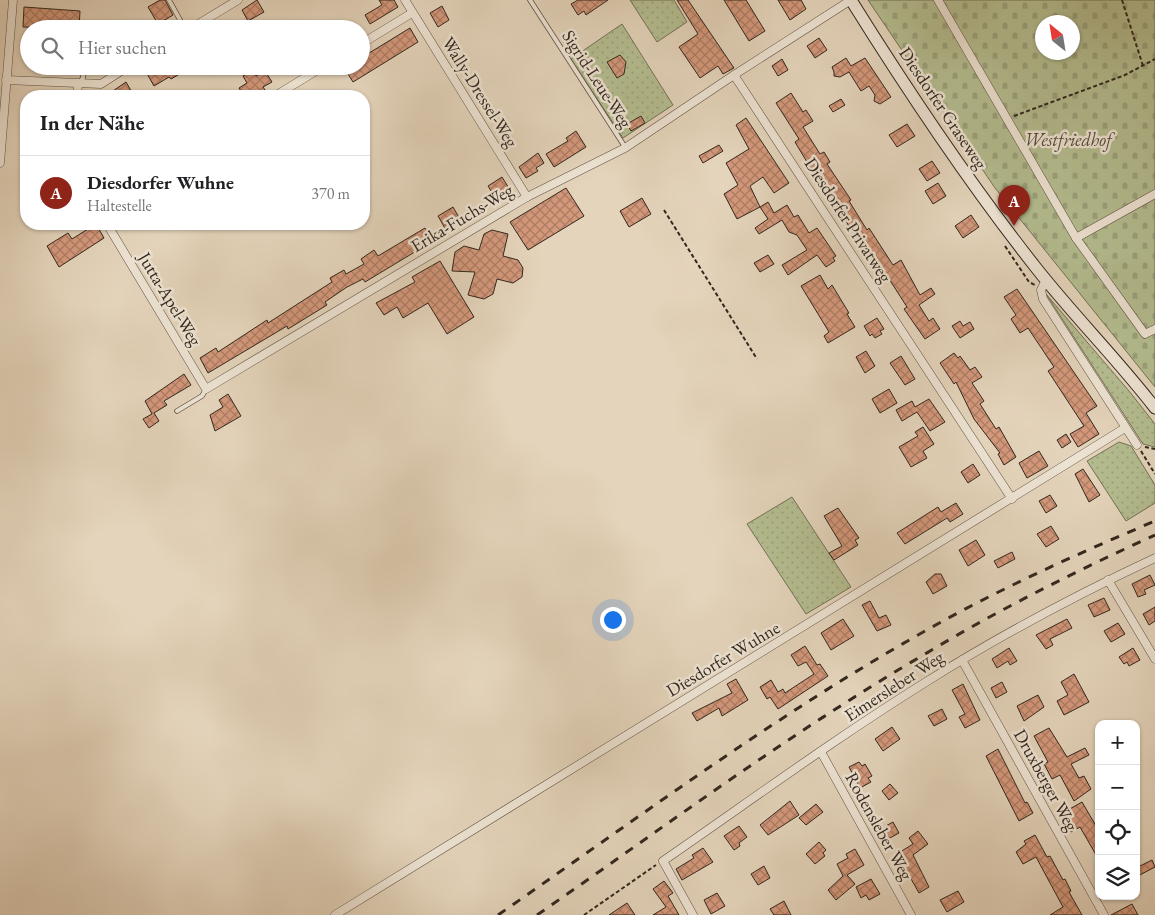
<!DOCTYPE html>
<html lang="de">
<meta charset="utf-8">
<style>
body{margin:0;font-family:"EB Garamond",serif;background:#f2f2f2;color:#202124}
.controls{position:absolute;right:15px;bottom:15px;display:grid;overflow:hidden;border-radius:10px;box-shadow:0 1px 4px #0004}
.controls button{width:45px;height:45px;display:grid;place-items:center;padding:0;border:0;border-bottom:1px solid #e0e0e0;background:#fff;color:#202124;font:25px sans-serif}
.compass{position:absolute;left:1035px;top:15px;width:45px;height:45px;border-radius:50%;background:#fff;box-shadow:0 1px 4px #0004;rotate:330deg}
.you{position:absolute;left:612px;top:619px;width:18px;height:18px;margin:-12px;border:4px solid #fff;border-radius:50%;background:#1a73e8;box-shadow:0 0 0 8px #1a73e833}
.badge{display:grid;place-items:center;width:32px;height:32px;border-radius:50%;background:#8f2418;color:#fff;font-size:16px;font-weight:700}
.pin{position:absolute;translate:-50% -41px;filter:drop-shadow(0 1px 2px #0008)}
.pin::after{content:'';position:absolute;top:26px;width:18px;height:15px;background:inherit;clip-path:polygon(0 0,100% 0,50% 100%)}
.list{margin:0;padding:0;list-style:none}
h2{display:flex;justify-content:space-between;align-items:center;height:65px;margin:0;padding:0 20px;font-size:21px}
h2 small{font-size:16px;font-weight:400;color:#757577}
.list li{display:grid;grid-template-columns:32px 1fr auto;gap:15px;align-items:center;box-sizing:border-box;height:75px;padding:0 20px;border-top:1px solid #e0e0e0}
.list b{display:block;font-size:19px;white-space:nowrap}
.list p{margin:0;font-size:16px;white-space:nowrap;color:#757577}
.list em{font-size:16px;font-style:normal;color:#757577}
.icon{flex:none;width:28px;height:28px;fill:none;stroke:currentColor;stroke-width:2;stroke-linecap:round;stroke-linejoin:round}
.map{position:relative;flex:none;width:1155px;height:915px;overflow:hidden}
.search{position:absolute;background:#fff;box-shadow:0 1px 4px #0004;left:20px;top:20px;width:350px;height:55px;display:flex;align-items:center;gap:12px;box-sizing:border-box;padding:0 18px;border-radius:28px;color:#757577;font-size:19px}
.panel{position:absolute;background:#fff;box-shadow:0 1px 4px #0004;left:20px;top:90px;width:350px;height:140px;border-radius:20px}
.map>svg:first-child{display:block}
.grass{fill:url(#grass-dots);stroke:#737257}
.cemetery{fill:url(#cemetery-stones);stroke:#737257;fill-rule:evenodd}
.building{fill:url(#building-cross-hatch);stroke:#32271e}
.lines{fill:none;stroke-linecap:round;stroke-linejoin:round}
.lane-casing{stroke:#5e5245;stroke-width:5.5}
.street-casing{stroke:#5e5245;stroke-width:9}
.secondary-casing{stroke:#32271e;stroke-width:13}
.path{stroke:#32271e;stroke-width:2;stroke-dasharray:4 2.5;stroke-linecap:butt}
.lane{stroke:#ede3d3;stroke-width:4}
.street{stroke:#ede3d3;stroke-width:8}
.secondary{stroke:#ede3d3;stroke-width:11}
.rail{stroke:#32271e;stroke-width:3;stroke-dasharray:9 9;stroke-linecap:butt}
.labels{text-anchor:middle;stroke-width:5;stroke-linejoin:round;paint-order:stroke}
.street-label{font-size:18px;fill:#32271e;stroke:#ede3d3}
.park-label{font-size:18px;font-style:italic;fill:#524c3a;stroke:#ede3d3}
</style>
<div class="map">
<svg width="1155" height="915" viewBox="0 0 1155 915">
<defs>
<pattern id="grass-dots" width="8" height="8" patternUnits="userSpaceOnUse" patternTransform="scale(1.25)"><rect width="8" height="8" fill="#b4bd90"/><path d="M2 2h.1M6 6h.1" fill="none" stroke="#9ba27c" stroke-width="1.8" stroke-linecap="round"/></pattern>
<pattern id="cemetery-stones" width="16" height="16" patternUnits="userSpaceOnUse" patternTransform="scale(1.25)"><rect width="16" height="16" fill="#b4bd90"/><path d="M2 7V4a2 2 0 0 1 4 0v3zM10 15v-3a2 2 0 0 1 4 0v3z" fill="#9ba27c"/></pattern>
<pattern id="building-cross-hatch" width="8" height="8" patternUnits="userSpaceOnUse" patternTransform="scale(1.25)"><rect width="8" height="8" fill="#d4987b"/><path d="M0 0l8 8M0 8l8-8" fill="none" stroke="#ad7c64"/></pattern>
</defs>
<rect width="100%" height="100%" fill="#e4d4bb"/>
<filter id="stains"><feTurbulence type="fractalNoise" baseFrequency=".004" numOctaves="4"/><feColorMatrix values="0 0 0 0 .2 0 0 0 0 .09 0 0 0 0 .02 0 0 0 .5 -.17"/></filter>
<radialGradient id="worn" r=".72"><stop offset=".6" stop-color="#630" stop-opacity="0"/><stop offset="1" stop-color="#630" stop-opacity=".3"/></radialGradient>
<g class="grass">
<path d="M630,0H674L687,22L657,42Z"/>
<path d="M622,24L673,105L623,138L571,59Z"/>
<path d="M1046,294L1129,391L1155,424V447L1143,444Z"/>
<path d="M1119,442L1131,446L1155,485V503L1126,521L1087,461Z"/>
<path d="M792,497L851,587L806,614L747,524Z"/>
</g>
<path class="cemetery" d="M868,0H1155V387L995,188ZM1042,22H1072V52H1042Z"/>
<g class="building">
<path d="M160,0H165L173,15L158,24L148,7Z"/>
<path d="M257,0L264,12L248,21L242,10Z"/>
<path d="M379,0H394L398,7L370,24L365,15L382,5Z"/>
<path d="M578,0H608L586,15L584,11L578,15L571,4Z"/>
<path d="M677,0H688L734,68L723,74L718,66L700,78L679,47L698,34Z"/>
<path d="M724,0H746L765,31L749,41Z"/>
<path d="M778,0H801L806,9L790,20Z"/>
<path d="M442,6L449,20L438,27L430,13Z"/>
<path d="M24,7L80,11L79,29L23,27Z"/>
<path d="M410,28L418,42L353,82L343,66H361V58Z"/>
<path d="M569,34L575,42L567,47L562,39Z"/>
<path d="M819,38L827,50L815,58L807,46Z"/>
<path d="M620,55L626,62L624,74L617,78L607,62Z"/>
<path d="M846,58L851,66L865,58L891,97L880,104L874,101L875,95L869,86L861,91L849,72L840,77L834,76V72L832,67Z"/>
<path d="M782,59L788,70L778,76L772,66Z"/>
<path d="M151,66H172L178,75L171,79L169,77L154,86L145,70Z"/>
<path d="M253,70L256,76L265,71L272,82L263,87L265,90L255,96H244L239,88L247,83L243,76Z"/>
<path d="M126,82L134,96H116L113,91Z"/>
<path d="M791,93L803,112L806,110L813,121L803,127L820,154L824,152L830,162L827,164L851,200L849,201L867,230L869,228L893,265L901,260L920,295L931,288L935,294L919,305L929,321L933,318L940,329L925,339L904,309L907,307L891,282L850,229L844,216L819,182L795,142L799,139L776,103Z"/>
<path d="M841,99L845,105L833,112L829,106Z"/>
<path d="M641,116L645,123L631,131L627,124Z"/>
<path d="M746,118L789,183L774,193L763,177L750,186L760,207L737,219L724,194L738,185L726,163L749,149L736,125Z"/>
<path d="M907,124L915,136L897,147L889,135Z"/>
<path d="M576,131L586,147L554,167L546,154L568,141L566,138Z"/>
<path d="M719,145L723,151L703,163L699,156Z"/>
<path d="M538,153L544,163L536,168L538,171L526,178L519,167Z"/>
<path d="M932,161L940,173L927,181L919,169Z"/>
<path d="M502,177L510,190L496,199L488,186Z"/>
<path d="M938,183L946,196L933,204L925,191Z"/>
<path d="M566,188L584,216L528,250L510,222Z"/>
<path d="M642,198L651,214L629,227L620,211Z"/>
<path d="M768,202L774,213L787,205L794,217L798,215L809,233L817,228L836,256L833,258L835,261L826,267L817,255L788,275L782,265L807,250L797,235L789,232L782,220L759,234L755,228L768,219L760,207Z"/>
<path d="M453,207L461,221L446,230L438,216Z"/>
<path d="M971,215L979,227L963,238L955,226Z"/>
<path d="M96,224L104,238L59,267L47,246L68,233L72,239Z"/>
<path d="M425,228L433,241L365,282L363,279L347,287L325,302L327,305L288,329L287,326L208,373L200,358L216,348L218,352L267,320L268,323L332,282L330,278L344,270L346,274L364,264L361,259L374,250L378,256Z"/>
<path d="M492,230L508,234L503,256L518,260L523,268L522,277L513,283L497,279L493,294L484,299L468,295L475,272L452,271L455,252L464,246L479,250L484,234Z"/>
<path d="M768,255L774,264L760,272L754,263Z"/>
<path d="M440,261L474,317L447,334L428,303L403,318L397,307L384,315L376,303L415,282L412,277Z"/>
<path d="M820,275L828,289L832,285L849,313L847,314L855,327L828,343L824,336L829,332L801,286Z"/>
<path d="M1017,289L1097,406L1086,413L1099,434L1078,447L1070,434L1084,426L1048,371L1054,367L1028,328L1020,333L1011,319L1016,315L1004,297Z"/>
<path d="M877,318L884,329L880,331L882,334L875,338L872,334L870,336L864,326Z"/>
<path d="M960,321L963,326L970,322L974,329L960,338L952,326Z"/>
<path d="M866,351L875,366L865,373L856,357Z"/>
<path d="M954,353L958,358L960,356L970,370L975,367L982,377L972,383L984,401L980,404L996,429L999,427L1016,457L1004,465L998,454L1000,453L974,419L956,382L954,384L940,363Z"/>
<path d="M901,356L915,379L905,385L890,363Z"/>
<path d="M184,374L191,385L164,401L167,405L154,413L159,421L149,428L143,419L152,414L145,401Z"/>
<path d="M889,389L897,403L880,413L872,399Z"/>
<path d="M228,394L241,416L215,431L210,415L223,407L219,400Z"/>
<path d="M929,399L945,422L930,431L917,412L902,421L896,410L912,401L915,407Z"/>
<path d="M923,427L934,444L923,451L927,458L911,467L899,447L918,436L915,432Z"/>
<path d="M1066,434L1071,442L1062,448L1057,440Z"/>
<path d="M1039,451L1048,466L1027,478L1019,463Z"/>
<path d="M973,464L980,475L968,483L961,472Z"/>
<path d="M1083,469L1100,495L1089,502L1075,474Z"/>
<path d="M1050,495L1057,506L1046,513L1039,501Z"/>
<path d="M956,503L963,514L950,522L947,518L905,544L897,533L938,507L941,512Z"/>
<path d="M838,508L859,538L855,540L858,545L834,560L829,553L842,546L824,516Z"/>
<path d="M1051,526L1059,539L1046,547L1037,534Z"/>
<path d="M976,540L985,555L968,566L959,550Z"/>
<path d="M1012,552L1015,559L998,568L994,561Z"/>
<path d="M935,574H941L947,586L933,594L926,582Z"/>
<path d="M1150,575L1155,585L1144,590L1146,594L1138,597L1132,584Z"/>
<path d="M1104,598L1110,610L1094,617L1088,605Z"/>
<path d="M870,601L879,618L886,615L891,625L877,631L862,605Z"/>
<path d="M1155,607V621L1149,625L1143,614Z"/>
<path d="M843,619L854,636L831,650L821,633Z"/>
<path d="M1067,619L1072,628L1050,639L1053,645L1046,649L1036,635Z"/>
<path d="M1118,623L1125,634L1111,642L1104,631Z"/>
<path d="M805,646L817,665L820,664L828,676L778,709L770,697L767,699L760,687L771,680L778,692L783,689L785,693L814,674L806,662L798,666L791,655Z"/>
<path d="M1009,648L1017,661L1010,665L1008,661L997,668L992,659Z"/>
<path d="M1133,648L1140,660L1129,666L1127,662L1124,664L1119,657Z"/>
<path d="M1074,674L1089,702L1064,715L1057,701L1068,695L1061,682Z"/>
<path d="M736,679L748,700L722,716L719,708L697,721L692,713L732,693L727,684Z"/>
<path d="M1002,682L1007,692L996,698L991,688Z"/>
<path d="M963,684L980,720L965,728L959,717L965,714L952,690Z"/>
<path d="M1038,695L1044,707L1024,721L1017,706Z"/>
<path d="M942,709L947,719L934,726L928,716Z"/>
<path d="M892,727L900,739L883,751L875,739Z"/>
<path d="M1049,728L1067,757L1085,748L1089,755L1071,764L1079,778L1084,776L1091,789L1074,801L1060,775L1052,779L1044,764L1048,762L1034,736Z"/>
<path d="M998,749L1025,803L1027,802L1033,813L1019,821L986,756Z"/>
<path d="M859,762L862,766L865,764L872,776L868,778L871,782L860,788L849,767Z"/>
<path d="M890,784L898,793L889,800L882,791Z"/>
<path d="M790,801L799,815L768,835L760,825Z"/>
<path d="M1082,802L1099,831V860L1080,827L1071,832L1061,814Z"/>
<path d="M816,804L823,812L806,825L799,818Z"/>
<path d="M893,822L899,833L888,839L882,828Z"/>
<path d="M739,826L747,837L739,843L740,846L734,850L724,836Z"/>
<path d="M918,831L928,844L913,855L929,887L919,893L897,854L913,844L909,838Z"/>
<path d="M1035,835L1047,857L1050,856L1063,880L1065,879L1071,891L1069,892L1082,915H1050L1063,907L1036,857L1023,864L1016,852L1026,844L1024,841Z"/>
<path d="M819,842L826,850L823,853L825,856L815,864L806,854Z"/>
<path d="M703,848L713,862L682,880L676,869L694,858L692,855Z"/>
<path d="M855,849L864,865L847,875L855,884L836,900L828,890L843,876L837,864L848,858L846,854Z"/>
<path d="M1152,860L1155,867L1136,877V868Z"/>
<path d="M764,866L770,878L758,885L751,874Z"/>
<path d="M871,879L880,894L869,900L866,895L861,898L856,887Z"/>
<path d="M664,881L673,893L668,896L679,915H653L666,907L653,889Z"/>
<path d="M958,891L964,902L947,912L940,900Z"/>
<path d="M717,893L725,906L711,914L704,900Z"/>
<path d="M784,901L791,915H774L770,909Z"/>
<path d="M627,903L635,915H609Z"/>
<path d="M1132,904L1138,915H1111Z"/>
</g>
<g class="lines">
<defs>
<g id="lane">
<path d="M169,0L185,29"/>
<path d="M530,0L625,147"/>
<path d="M85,29L86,26"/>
<path d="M79,83L83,78V66"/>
<path d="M177,411L202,396L206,389"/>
</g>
<g id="street">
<path d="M405,0L527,197"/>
<path d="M851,0L734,75L1012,499"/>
<path d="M938,0L1076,238L1145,334L1155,329"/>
<path d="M190,29L238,0"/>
<path d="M361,44L412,13"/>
<path d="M6,80L101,84L129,66"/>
<path d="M77,96L78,84"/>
<path d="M275,96L324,66"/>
<path d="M0,163L13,0"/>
<path d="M107,224L206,389L527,197L625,148L734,75"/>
<path d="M1076,238L1155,194"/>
<path d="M1046,280L1041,290L1043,299L1137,445"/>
<path d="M1108,580L1155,659"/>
<path d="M962,660L1104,915"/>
<path d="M821,752L911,915"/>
<path d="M335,915L1125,428"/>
<path d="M693,915L663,861C750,801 836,738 926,682C999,636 1076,595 1155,558"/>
</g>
<path id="secondary" d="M851,0C909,93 969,183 1037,269C1075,317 1118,360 1155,408"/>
</defs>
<use href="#lane" class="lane-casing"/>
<use href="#street" class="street-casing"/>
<use href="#secondary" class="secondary-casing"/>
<g class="path">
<path d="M1122,0L1143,66"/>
<path d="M1014,116L1125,75L1155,59"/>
<path d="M664,210L757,359"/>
<path d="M1005,246L1029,282L1035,285"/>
<path d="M1145,447L1155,449"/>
<path d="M1141,451L1155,474"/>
<path d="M584,915L656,865"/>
</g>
<use href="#lane" class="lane"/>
<use href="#street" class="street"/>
<use href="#secondary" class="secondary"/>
<g class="rail">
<path d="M498,915C638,818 776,715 925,631C999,589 1077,554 1155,521"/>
<path d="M537,915C663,828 787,735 920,657C996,611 1074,572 1155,535"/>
</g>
</g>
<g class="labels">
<g class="street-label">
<text transform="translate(597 79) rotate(57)" y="6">Sigrid-Leue-Weg</text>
<text transform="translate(480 92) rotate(58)" y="6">Wally-Dressel-Weg</text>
<text transform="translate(943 108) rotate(56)" y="6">Diesdorfer Graseweg</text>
<text transform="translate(462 218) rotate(-31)" y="6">Erika-Fuchs-Weg</text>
<text transform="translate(848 220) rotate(57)" y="6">Diesdorfer Privatweg</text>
<text transform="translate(170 299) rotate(59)" y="6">Jutta-Apel-Weg</text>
<text transform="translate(723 659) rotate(-31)" y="6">Diesdorfer Wuhne</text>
<text transform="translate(894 686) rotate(-33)" y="6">Eimersleber Weg</text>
<text transform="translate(1046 780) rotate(61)" y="6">Druxberger Weg</text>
<text transform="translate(879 826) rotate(61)" y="6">Rodensleber Weg</text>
</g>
<g class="park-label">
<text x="1068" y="146">Westfriedhof</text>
</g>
</g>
<rect width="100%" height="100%" filter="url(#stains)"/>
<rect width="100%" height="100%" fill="url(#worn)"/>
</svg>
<div class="controls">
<button>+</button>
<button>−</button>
<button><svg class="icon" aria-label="locate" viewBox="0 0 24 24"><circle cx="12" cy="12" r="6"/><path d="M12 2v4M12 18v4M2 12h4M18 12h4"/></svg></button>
<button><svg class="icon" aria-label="layers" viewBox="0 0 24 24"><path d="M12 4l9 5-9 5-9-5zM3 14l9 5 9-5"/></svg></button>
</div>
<svg class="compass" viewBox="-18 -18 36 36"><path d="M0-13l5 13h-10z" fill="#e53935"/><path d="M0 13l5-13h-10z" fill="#757577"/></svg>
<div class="you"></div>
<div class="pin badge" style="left:1014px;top:226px">A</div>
<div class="search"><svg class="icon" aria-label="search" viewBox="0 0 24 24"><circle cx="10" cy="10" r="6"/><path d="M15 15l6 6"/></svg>Hier suchen</div>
<section class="panel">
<h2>In der Nähe<small></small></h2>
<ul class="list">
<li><span class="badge">A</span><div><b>Diesdorfer Wuhne</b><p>Haltestelle</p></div><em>370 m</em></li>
</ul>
</section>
</div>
